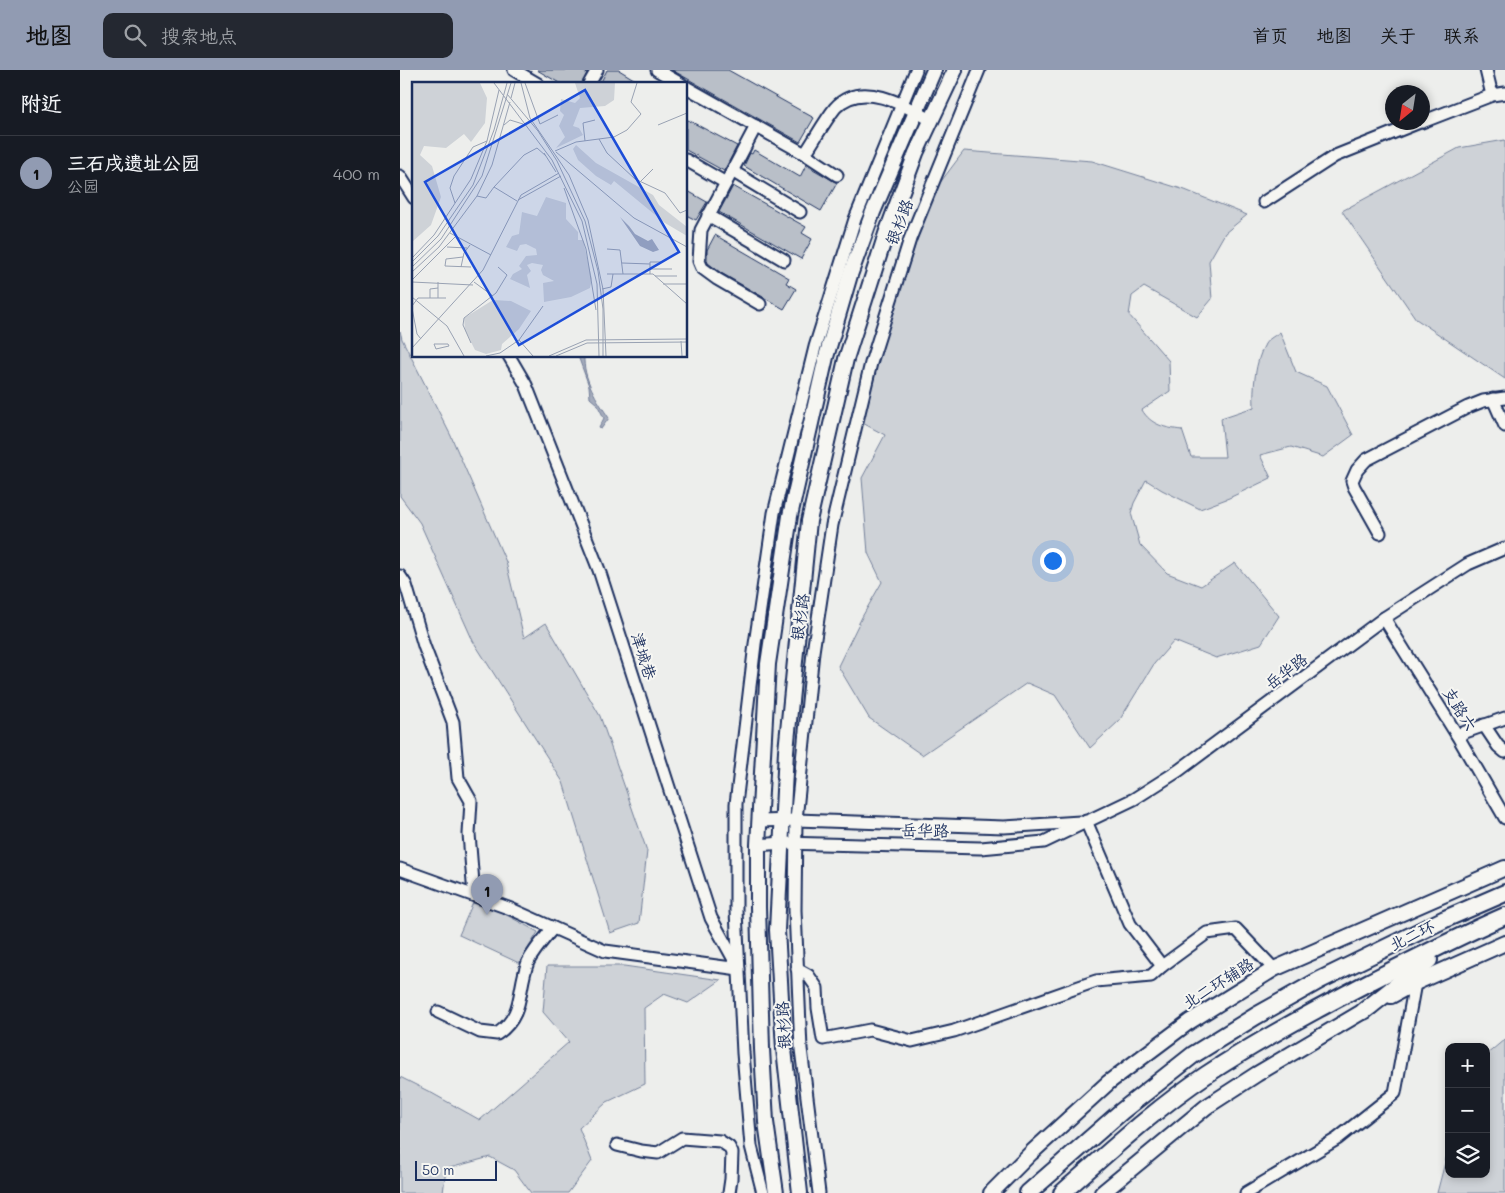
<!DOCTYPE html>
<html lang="zh">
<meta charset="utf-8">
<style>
body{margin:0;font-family:Mali,"LXGW WenKai TC",sans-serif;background:#242831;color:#f1f3f6}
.controls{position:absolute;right:15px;bottom:15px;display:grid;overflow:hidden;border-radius:10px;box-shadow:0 2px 8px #0003}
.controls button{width:45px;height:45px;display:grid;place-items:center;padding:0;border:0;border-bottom:1px solid #363941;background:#171b24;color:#f1f3f6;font:25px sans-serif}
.compass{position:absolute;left:985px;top:15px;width:45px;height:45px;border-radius:50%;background:#171b24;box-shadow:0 2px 8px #0003;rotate:210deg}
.scale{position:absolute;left:15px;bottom:12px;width:82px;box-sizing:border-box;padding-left:5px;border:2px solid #1b2f5e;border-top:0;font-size:14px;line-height:18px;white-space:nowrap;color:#1b2f5e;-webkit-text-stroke:4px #f6f6f2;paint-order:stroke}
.you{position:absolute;left:652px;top:490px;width:18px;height:18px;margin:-12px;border:4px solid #fff;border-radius:50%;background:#1a73e8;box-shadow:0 0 0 8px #1a73e833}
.badge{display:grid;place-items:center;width:32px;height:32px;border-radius:50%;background:#919bb2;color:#111;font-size:16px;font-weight:700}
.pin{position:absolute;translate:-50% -41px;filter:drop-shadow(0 1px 2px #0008)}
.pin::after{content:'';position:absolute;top:26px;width:18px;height:15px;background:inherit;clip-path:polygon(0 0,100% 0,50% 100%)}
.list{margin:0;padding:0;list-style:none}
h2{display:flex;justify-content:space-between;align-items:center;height:65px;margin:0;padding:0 20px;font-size:21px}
h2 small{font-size:16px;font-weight:400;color:#9ea1a6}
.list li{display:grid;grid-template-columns:32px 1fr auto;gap:15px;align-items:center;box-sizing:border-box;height:75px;padding:0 20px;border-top:1px solid #363941}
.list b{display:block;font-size:19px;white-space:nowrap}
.list p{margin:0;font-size:16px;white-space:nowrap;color:#9ea1a6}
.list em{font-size:16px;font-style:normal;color:#9ea1a6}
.icon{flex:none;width:28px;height:28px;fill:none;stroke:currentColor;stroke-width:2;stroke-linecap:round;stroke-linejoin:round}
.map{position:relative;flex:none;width:1105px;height:1123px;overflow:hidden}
header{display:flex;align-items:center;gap:30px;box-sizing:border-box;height:70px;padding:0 25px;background:#919bb2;color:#111}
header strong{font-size:24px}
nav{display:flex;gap:28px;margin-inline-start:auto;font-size:18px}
.search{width:350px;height:45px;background:#242831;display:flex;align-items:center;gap:12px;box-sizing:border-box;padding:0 18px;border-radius:10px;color:#9ea1a6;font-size:19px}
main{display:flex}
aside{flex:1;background:#171b24}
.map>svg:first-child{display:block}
.green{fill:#ced2d7;stroke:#74809a}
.water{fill:#a5acbc;stroke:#6e7a96}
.building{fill:#b9bfc8;stroke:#1b2f5e}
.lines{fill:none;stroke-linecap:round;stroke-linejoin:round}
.minor-casing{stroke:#1b2f5e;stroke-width:15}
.major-casing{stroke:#1b2f5e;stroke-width:18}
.highway-casing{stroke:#1b2f5e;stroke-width:20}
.minor{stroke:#f6f6f2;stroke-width:11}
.major{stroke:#f6f6f2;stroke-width:14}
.highway{stroke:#f6f6f2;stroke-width:16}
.labels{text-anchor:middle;stroke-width:4;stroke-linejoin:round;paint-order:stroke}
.street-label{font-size:16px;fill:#1b2f5e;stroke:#f6f6f2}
.inset-road{fill:none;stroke:#99a2b3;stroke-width:1}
.view{fill:#1d4ed8;fill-opacity:0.15;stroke:#1d4ed8;stroke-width:2.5}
.inset-edge{fill:none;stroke:#1b2f5e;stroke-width:2.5}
</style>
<header>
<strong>地图</strong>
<div class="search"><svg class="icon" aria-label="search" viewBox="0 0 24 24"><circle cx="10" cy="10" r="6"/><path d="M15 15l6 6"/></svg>搜索地点</div>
<nav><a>首页</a><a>地图</a><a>关于</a><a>联系</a></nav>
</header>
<main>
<aside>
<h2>附近<small></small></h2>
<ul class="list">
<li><span class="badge">1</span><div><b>三石戌遗址公园</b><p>公园</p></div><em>400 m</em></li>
</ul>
</aside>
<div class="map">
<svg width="1105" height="1123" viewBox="0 0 1105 1123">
<rect width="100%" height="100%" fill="#edeeec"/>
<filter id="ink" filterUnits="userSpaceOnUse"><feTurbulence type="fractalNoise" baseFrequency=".02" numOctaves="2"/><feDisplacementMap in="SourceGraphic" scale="10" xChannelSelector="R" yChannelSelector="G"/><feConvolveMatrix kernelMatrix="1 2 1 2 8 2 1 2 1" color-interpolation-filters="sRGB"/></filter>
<g filter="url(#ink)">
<g class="green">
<path d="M1105,70V309L1016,249L942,141L1059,78Z"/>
<path d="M564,81L692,91L785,120L847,145L825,163L809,191L812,229L797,247L744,217L732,226L729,245L769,291L770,321L742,340C751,355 765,358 782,360L791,387H825L821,348L854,337C853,317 855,292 865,274C868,269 876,265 880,262L896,302L927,316L953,365L923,387L891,377L860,385L871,408L829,428L800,439L762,420L746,410L734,433L731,443L740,475L767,503L801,516L835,493L879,546L861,574L816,588L774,571L754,594L719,651L690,678L655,625L627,613L522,685L469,648L438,596L462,547L482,512L468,483L462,408L485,365L457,350L533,122Z"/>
<path d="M0,261L2,269L51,366L106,492L124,568L146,553L200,646L247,781L239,853L210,863L163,712L73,571L20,453L0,426Z"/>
<path d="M75,828L138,862L119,893L59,865Z"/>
<path d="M147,896H224L321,910L288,933L264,924L244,938L245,1014L207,1032L179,1058L192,1091L168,1123H131L114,1100L90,1087L46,1099L43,1123H0V1007L28,1021L80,1050L169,972L143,942Z"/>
<path d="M1105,969V1123H1037L1049,1077V1104H1086V985Z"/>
</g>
<path class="water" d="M178,286H184C183,309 197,330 209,348L201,359L199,358L204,348L197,334L190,328L189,316Z"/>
<g class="building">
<path d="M137,0H181L187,3L182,14H161Z"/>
<path d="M207,0H219L242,14H198L200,11L201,12Z"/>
<path d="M272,0H328L414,48L400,72Z"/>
<path d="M286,49L337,76L324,101L286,80Z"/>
<path d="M354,80L400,107L406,95L437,113L421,141L344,96L350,83L352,84Z"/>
<path d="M333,116L406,157L402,163L412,169L401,189L319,142Z"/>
<path d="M286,120L307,132L296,150L286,145Z"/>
<path d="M315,165L389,208L386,213L396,219L384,239L321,203L308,193L307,190V180Z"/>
</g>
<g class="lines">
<defs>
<g id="minor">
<path d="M114,0L138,14"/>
<path d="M257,0L281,14"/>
<path d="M1086,0L1092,25"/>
<path d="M189,14L197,0"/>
<path d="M286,17L405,84L437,105"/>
<path d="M1022,52L1092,25L1105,23"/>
<path d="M356,56L301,160L299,191L302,198L317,209L360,234"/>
<path d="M405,84C415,69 424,52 435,38C461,9 505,35 531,50"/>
<path d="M286,90L326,113"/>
<path d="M332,101L400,142"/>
<path d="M0,106L14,128"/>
<path d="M864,132L935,86L1020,52"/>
<path d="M308,145L384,190"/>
<path d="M109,286L126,315L199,500L311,848L337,895"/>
<path d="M1093,329L1105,356"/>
<path d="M980,463L954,417L952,411L957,400L966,390L1068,337L1083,331L1105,328"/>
<path d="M0,506L6,515L24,576L53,652L58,708L71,731L69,764L74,825"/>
<path d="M984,548L1057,665L1105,748"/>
<path d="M1084,655L1098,676L1105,682"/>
<path d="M1057,665L1105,648"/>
<path d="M359,751L396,750L604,757L680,752"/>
<path d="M686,751L730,854L762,896L807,863L836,859L874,899"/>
<path d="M358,775L382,773L581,778L644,772L734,729L778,701L984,548L1068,494L1105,478"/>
<path d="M0,799L111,839L205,881L339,899"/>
<path d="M397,899L408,905L417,918L418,938L423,969L470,960L512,971L554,961L696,911L751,906L762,896"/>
<path d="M38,942L80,962L97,964C125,945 117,920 128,892C134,880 145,868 153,858"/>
<path d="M217,1075L241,1081L258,1083L282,1068L320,1071L329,1077L332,1083L331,1109L329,1123"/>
<path d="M363,1123L351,1076L343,983L336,841V734L355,574L374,443L415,277L455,149L516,0"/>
<path d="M419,1123L401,979L395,840L396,750L413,582L432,455L471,293L510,169L579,0"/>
<path d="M846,1123L937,1069L995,1023L1015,913"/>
</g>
<g id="major">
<path d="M991,926L1015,913L1105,873"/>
<path d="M376,1123L366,1052L362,979L358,837V775L368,594L390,446L426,287L450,205L473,142L534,0"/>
<path d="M400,1123L384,979L377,860L386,681L409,451L446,289L486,164L516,83L555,0"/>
<path d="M591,1123L631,1083L709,1012L789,952L874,899L1105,798"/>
<path d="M702,1123L806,1037L857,1004L972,936"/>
</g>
<g id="highway">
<path d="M964,941L1029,890"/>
<path d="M628,1123L722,1041L793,985L856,946L920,910L1045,849L1105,823"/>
<path d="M662,1123C709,1082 755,1039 806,1005C859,970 915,940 971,911C1016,888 1059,866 1105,846"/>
</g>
</defs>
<use href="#minor" class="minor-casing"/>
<use href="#major" class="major-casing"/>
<use href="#highway" class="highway-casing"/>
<use href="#minor" class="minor"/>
<use href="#major" class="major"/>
<use href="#highway" class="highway"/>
</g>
</g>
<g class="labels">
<g class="street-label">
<text transform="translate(499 152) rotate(-69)" y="6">银杉路</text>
<text transform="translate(400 547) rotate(-82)" y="6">银杉路</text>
<text transform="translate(244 586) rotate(72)" y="6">津城巷</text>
<text transform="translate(886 601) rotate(-37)" y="6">岳华路</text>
<text transform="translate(1060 639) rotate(58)" y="6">支路六</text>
<text transform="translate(525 760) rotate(1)" y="6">岳华路</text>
<text transform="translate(1012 865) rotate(-26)" y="6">北二环</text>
<text transform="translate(818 913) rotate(-32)" y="6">北二环辅路</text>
<text transform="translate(383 955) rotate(-93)" y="6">银杉路</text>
</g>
</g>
<g transform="translate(12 12)">
<rect width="275" height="275" fill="#edeeec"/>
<path d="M0,1H68L75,16L73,41L59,60L52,52L34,66L12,64L8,73L20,84L29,115L19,143L0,160ZM163,1H203L202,18L193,24L168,26L161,44L167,46L171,53L144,66L153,55L147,44L152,33L148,29L149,17L163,21L168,16ZM164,63L184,81L241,113L247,123L275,145V154L253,141L202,99L199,103L184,94L166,78L161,67ZM134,115L154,121V137L166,150V158H171L180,197L178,206L159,215L132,220L131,201L142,199L131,193L129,188L131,183L120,181L115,183L119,189L115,193L118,206L98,197L101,192L110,187L107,184L114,174L125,173L124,167L114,162L108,163L105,169L94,165L100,154L107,152L110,130L125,134ZM81,218L99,219L119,229L107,247L90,262L89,268L74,272L63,268L53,248L52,236Z" fill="#ced2d7"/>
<path d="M208,135L217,144L223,152L236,159L240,157L247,168L241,170L228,164Z" fill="#a5acbc"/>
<path class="inset-road" d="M82,1L140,78L170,139L185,202L187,274M109,1L118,36L157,93L176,138L191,207L194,274M113,1L128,42L146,33M95,12L126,49L145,79L173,139L186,189L191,227V274M99,16L103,1M92,43L98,38L111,42M246,43L275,31M187,57L195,71L223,97L253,111L268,131L275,128M173,59L171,41L183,38M143,69L164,60L202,55L215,48L229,32L219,20L225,1M144,70L222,136L275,165M132,71L144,90M229,99L241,87M82,105L112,73L125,66L134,74M152,106L174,167L184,228M65,114L74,116L82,105L105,119M106,118L149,94M43,121L38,106L42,94L61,65L75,59M38,151L79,173M35,165L55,166M195,167L208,168L211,192M51,175L34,177L33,184L59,185M0,176L22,153L59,97L75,59L87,8M0,180L26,154L61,103L82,48L95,1M210,181L238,182M0,185L29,157L70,94L99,1M49,185L52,171L58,163M238,187H260M0,190L27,165L65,114L80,83L98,20M195,192H241L275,222M238,192V180H250M243,194H265M0,198L44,154M0,200L61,203M26,200V216M62,200L81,214M251,202H275M190,207L199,205L201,192M0,215L35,244L52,274M18,216V207L26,206M0,224L6,216H34M0,226L5,252L9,257M107,258L121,274M269,259L270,274M59,261L51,243L52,236L84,211L95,193L86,185M22,262H36L37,264L24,267ZM0,266L71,188L109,113L147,91M74,274L88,271L107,258L131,224M137,274L174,258L275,257M144,274L175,261L275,260"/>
<path class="view" d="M173,8L267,170L107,263L13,100Z"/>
<rect width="275" height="275" class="inset-edge"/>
</g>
</svg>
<div class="controls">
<button>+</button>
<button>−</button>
<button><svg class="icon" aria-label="layers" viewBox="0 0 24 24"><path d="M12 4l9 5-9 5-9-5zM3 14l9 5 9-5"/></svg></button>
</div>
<svg class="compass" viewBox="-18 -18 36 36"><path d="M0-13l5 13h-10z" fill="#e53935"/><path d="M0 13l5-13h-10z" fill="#9ea1a6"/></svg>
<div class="scale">50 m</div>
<div class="you"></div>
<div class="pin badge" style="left:87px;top:845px">1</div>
</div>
</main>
